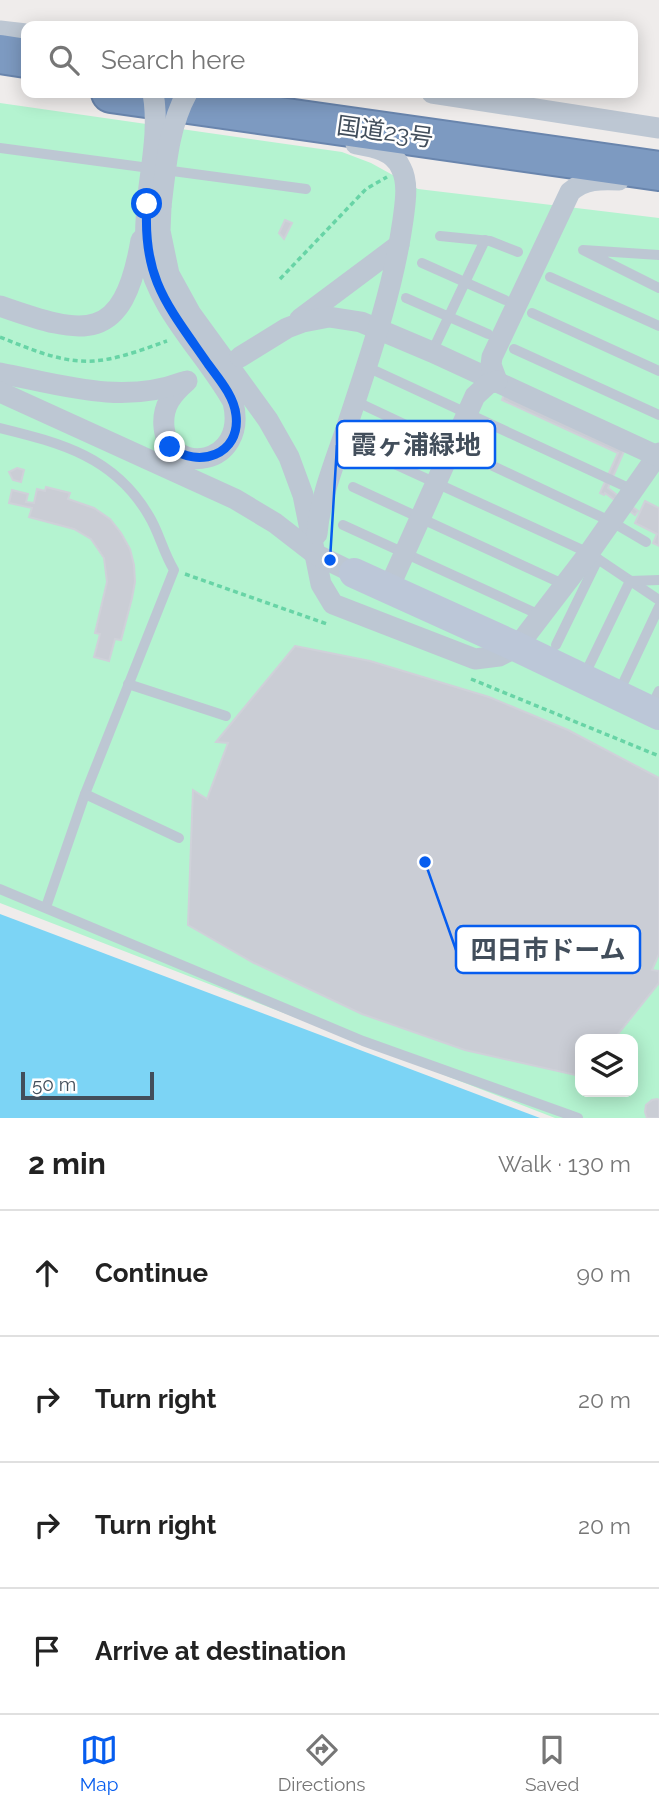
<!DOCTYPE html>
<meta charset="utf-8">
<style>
body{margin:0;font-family:Raleway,"Noto Sans JP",sans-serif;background:#f6f6f6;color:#222}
.controls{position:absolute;right:21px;bottom:21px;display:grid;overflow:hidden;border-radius:14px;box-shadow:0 4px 18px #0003}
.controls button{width:63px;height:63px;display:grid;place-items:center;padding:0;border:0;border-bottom:2px solid #e0e0e0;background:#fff;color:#222;font:35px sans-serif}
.scale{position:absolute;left:21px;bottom:18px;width:133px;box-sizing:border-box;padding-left:7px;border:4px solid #424e5b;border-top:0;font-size:19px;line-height:24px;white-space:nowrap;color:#424e5b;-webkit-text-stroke:5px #fff;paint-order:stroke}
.stop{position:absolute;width:21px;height:21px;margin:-16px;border:5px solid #065def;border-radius:50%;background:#fff}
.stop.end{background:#065def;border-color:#fff;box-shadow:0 2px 7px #0008}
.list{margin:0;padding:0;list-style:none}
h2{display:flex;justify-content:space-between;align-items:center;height:91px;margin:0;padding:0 28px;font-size:30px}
h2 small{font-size:23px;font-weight:400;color:#767676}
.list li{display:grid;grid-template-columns:46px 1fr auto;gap:21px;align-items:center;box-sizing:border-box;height:126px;padding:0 28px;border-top:2px solid #e0e0e0}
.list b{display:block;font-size:26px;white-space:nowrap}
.list em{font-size:23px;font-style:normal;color:#767676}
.icon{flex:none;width:38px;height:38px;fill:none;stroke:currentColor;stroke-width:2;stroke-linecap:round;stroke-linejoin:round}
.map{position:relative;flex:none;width:659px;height:1118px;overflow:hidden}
.search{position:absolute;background:#fff;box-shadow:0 4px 18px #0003;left:21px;right:21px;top:21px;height:77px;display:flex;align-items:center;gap:18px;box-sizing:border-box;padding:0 24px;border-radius:14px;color:#767676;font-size:26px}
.sheet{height:595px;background:#fff}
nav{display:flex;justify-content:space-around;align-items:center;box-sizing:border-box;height:98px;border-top:2px solid #e0e0e0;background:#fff;font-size:19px;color:#767676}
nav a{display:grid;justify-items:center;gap:4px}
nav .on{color:#065def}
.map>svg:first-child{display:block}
.green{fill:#b4f3d0;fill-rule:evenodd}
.water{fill:#7cd4f5}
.building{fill:#cacdd5;stroke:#cfd1d9;stroke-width:2}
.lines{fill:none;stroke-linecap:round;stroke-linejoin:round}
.highway-casing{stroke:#6985ad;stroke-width:42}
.path{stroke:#68d4a6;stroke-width:3.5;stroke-dasharray:5 3.5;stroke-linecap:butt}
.lane{stroke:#bdc7d3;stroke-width:10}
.street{stroke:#bdc7d3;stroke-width:21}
.secondary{stroke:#bcc7d8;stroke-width:30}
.highway{stroke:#7d9ac1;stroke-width:38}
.street-bridge{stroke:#bdc7d3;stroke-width:21}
.route{stroke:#065def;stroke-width:9}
.labels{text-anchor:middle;stroke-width:5;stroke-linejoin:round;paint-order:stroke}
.street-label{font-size:24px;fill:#424e5b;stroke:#fff}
.leader{fill:none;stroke:#065def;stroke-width:2.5}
.callout-dot{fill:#065def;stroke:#fff;stroke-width:2.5}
.callout{fill:#fff;stroke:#065def;stroke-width:2.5}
.callout-label{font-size:26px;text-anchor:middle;font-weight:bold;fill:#424e5b}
</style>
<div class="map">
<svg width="659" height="1118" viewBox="0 0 659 1118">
<rect width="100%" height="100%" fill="#efeceb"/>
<path class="green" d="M0,103L342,152L371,163L418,189L659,218V1118H555L0,903ZM580,1039H633V1092H580Z"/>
<path class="water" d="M0,914L540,1118H0Z"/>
<g class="building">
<path d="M285,220L292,223L284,239L279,233Z"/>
<path d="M504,395L625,449L608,488L638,511L635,515L605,493L604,495L600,493L618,453L502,400Z"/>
<path d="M17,468L24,470L21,482L13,480L9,472Z"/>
<path d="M46,487L70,493L68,499L94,508L110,519L121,533L130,549L134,565L135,582L132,598L121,640L115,639L109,661L94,657L100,634L95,633L107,582L104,558L98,549L91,539L74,529L29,517L32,508L9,503L12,490L28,494L26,502L34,503L37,489L45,491Z"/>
<path d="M645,501L659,508V546L653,543L657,534L635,523Z"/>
<path d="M295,646L370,661L489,697L568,730L659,778V954L652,970L659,971V983L614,1039H580V1076L465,1050L362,1014L254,963L188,925L193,790L207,799L228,743L216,742Z"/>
<path d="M657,1099L659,1100V1118H647L645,1112L646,1105L652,1100Z"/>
</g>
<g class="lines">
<defs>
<g id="highway">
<path d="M0,54L26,58"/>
<path d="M111,93L659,171"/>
</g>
</defs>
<use href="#highway" class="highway-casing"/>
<g class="path">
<path d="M280,279L366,189L387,177"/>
<path d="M0,337C30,349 61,363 94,361C119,359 144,349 167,341"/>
<path d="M185,574L327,624"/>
<path d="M471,679L659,756"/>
</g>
<g class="lane">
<path d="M0,148L306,189"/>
<path d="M440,236L490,241L518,252"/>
<path d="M659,255L583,250L659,288"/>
<path d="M422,263L505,300"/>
<path d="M550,277L659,326"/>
<path d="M406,298L488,334"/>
<path d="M532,313L659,371"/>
<path d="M514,349L659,415"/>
<path d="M432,352L485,240"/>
<path d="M367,367L633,490"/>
<path d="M355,401L612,522L646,542"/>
<path d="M0,428C61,443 115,457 149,516C159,532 163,552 174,570L85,794L46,907"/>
<path d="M342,440L589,553L659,600"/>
<path d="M353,487L565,585"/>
<path d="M343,525L542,616"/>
<path d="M556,645L598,559"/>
<path d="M584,676L630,581L659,580"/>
<path d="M128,684L226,716"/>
<path d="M619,692L659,607"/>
<path d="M651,708L659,691"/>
<path d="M85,794L179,838"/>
<path d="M0,889L363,1041L578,1118"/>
</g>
<g class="street">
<path d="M0,31L26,34"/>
<path d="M432,93L659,128"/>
<path d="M147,206C146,222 144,238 147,254C158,311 206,353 233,402C249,467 168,477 164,427C162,406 172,394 187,381"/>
<path d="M161,206L160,231L169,274L191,314L268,420L289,457L303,495L321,584L333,604L475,659L499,656L517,647L589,553L659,453"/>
<path d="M0,306C85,336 123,345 141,240"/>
<path d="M300,319L399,245"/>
<path d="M240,357L287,328L303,322L329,317L361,322L432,352L657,456"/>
<path d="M0,373C62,385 122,405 183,382"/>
<path d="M497,381L491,365L492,357L570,192C584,179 601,179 619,180"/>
<path d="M0,392L235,499L275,523L315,554L354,573"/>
<path d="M317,534C320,497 335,462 347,426C369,359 393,291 403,220C405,204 409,183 401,168C393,150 373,147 356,144"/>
<path d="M388,590L475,396L488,384L497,381"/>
</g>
<path class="secondary" d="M354,573L517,647L659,715"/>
<use href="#highway" class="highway"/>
<g class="street-bridge">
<path d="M148,195C152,161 159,126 153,93"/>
<path d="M161,206C166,167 168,128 187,93"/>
</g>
</g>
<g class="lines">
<path class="route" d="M147,204C142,279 168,306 208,364C219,379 234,396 236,415C241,455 198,469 170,447"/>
</g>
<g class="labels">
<g class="street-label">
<text transform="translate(385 132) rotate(8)" y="8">国道23号</text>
</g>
</g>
<path class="leader" d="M330 560L337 445M425 862L456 950"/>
<g class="callout-dot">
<circle cx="330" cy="560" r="7"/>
<circle cx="425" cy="862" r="7"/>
</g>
<g class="callout">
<rect x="337" y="421" width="158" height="47" rx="7"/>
<rect x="456" y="926" width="184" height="47" rx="7"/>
</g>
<g class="callout-label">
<text x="416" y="454">霞ヶ浦緑地</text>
<text x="548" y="959">四日市ドーム</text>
</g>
</svg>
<div class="controls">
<button><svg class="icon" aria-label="layers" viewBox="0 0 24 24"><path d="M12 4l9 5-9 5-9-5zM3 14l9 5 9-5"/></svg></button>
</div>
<div class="scale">50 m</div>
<div class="stop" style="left:147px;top:204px"></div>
<div class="stop end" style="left:170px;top:447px"></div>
<div class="search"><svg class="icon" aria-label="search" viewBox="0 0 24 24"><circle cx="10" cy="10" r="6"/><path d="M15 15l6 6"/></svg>Search here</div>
</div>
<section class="sheet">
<h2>2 min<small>Walk · 130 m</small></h2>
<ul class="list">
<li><svg class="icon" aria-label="ahead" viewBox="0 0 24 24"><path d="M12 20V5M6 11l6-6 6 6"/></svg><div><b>Continue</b></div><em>90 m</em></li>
<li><svg class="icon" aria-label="right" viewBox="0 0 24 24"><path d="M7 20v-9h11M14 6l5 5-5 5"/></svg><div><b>Turn right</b></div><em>20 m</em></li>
<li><svg class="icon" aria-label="right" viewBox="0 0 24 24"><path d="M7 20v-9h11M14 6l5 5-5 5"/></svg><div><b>Turn right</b></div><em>20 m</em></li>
<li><svg class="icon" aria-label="arrive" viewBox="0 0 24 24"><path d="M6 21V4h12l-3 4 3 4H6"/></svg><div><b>Arrive at destination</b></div></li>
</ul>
</section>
<nav>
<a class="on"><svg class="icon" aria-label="map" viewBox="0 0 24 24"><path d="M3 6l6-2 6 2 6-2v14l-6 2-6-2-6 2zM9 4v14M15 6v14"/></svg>Map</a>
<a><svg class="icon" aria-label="directions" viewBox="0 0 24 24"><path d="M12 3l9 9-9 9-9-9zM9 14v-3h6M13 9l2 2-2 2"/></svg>Directions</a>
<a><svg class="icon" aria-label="saved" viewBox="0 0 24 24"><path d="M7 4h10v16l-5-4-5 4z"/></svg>Saved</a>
</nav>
